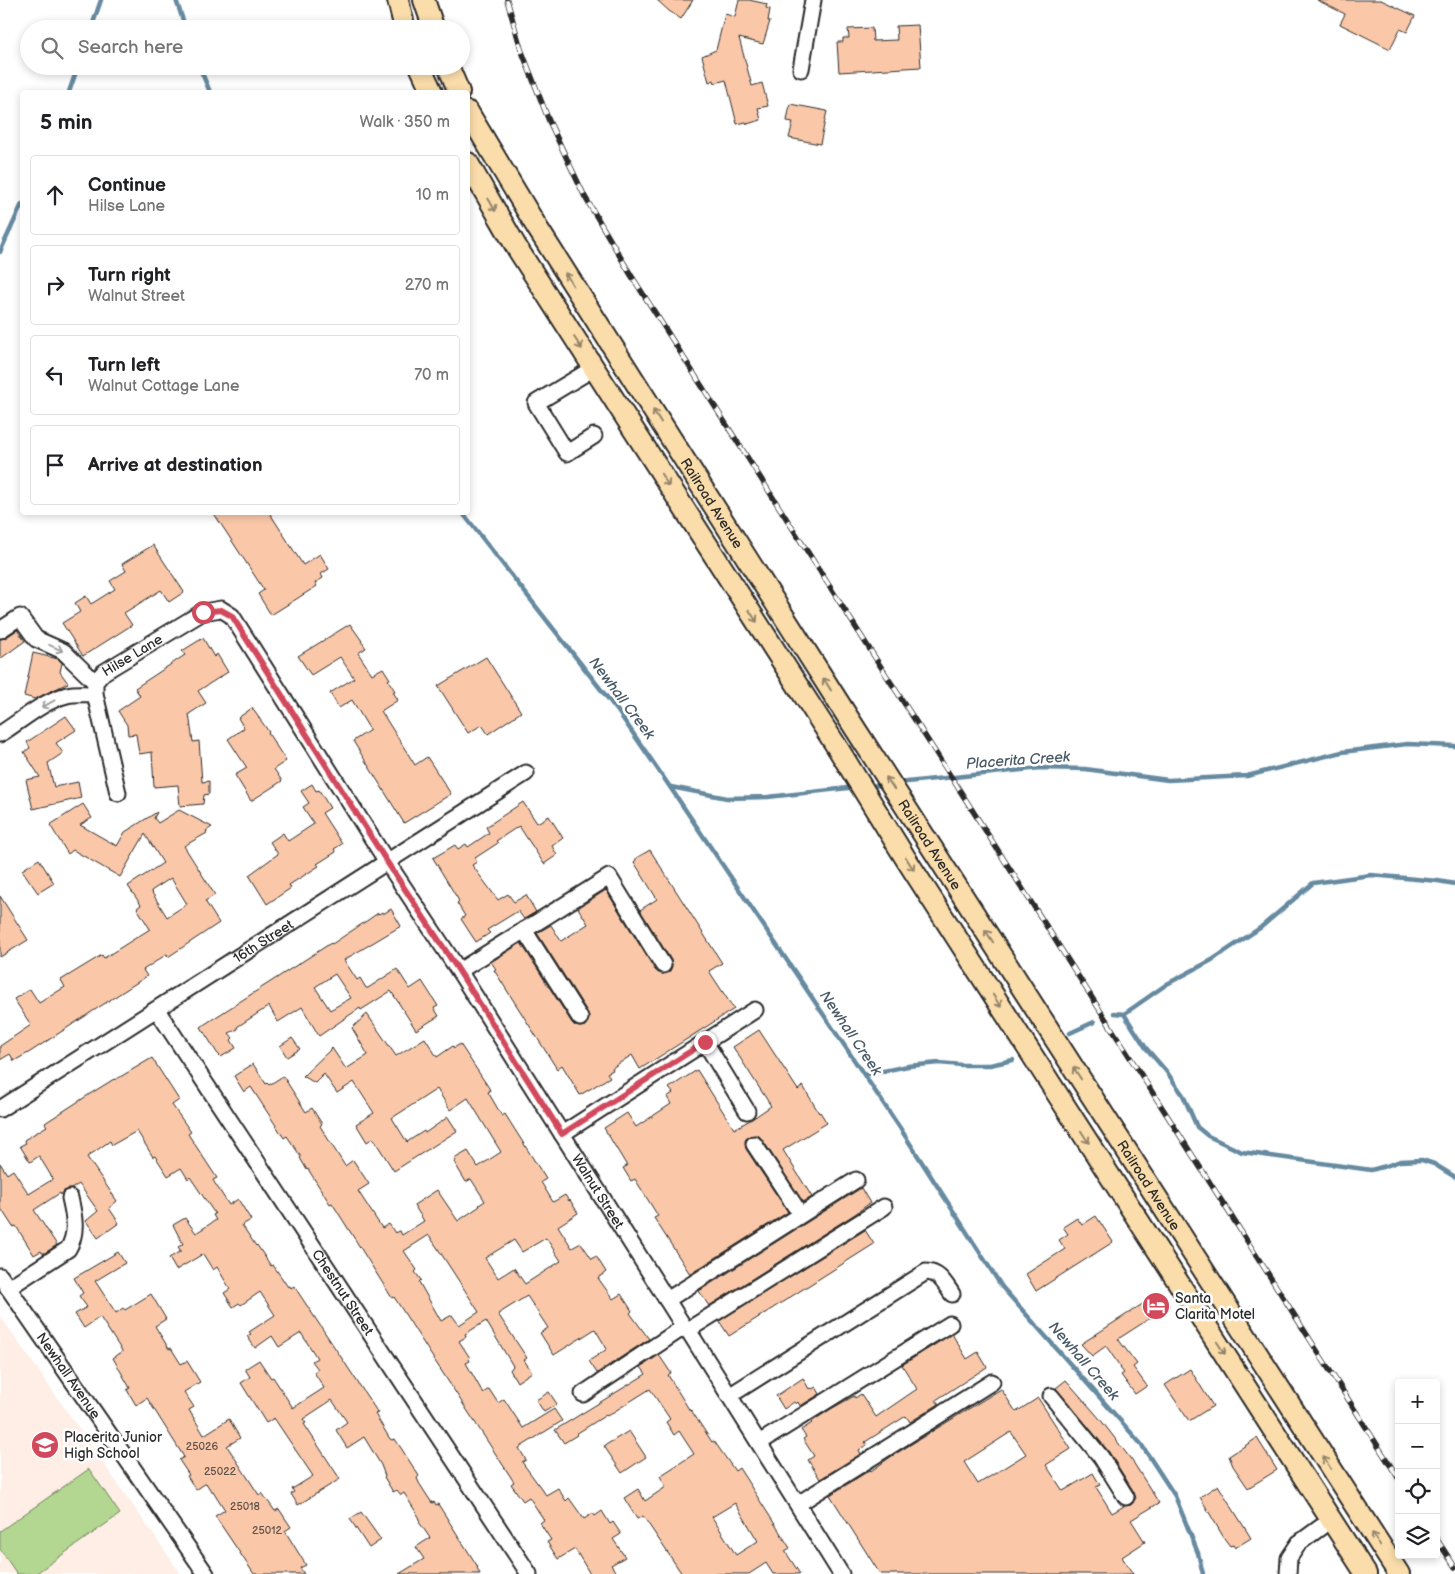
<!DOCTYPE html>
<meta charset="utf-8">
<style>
body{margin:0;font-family:"Balsamiq Sans",sans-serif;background:#f6f6f6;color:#202124}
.controls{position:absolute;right:15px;bottom:15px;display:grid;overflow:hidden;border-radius:5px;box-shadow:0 2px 8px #0003}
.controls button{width:45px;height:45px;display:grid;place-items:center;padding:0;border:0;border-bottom:1px solid #e0e0e0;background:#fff;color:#202124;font:25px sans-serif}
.stop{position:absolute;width:15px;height:15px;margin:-11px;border:4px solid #d1495b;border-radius:50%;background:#fff}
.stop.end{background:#d1495b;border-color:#fff;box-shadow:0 1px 5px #0008}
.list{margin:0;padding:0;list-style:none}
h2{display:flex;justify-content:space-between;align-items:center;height:65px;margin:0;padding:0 20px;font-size:21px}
h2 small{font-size:16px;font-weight:400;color:#757577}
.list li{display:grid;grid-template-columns:32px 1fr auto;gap:15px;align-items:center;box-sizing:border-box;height:80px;margin:0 10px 10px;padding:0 10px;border:1px solid #e0e0e0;border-radius:5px}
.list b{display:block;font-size:19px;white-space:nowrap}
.list p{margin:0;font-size:16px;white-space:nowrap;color:#757577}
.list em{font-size:16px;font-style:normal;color:#757577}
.icon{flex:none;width:28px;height:28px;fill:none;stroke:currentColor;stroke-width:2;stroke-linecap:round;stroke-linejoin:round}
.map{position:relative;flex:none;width:1455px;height:1574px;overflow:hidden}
.search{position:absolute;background:#fff;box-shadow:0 2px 8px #0003;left:20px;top:20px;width:450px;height:55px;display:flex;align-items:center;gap:12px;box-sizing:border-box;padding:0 18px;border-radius:28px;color:#757577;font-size:19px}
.panel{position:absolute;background:#fff;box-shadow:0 2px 8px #0003;left:20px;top:90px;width:450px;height:425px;border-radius:5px}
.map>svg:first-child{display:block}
.built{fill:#feeee5}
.green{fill:#b3d791;stroke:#6f815e}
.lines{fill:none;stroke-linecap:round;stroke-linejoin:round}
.stream{stroke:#668aa0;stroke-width:4.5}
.building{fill:#fac8a9;stroke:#2b2b2b;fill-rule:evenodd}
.minor-casing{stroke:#2b2b2b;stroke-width:19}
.major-casing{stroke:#2b2b2b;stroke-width:24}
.minor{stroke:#fff;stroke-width:15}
.major{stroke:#fbddab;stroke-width:20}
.rail-casing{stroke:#2b2b2b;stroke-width:5.5}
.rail{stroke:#fff;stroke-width:4;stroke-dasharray:11;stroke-linecap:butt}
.oneway{stroke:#93846b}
.oneway2{stroke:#a0a0a0}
.route{stroke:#d1495b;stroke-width:6}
.labels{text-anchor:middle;stroke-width:5;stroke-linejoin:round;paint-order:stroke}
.number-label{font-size:11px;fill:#5f524a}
.street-label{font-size:14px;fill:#2b2b2b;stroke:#fff}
.poi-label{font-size:14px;fill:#2b2b2b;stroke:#fff;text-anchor:start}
.water-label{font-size:15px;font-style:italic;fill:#495a66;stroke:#fff}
</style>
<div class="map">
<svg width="1455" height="1574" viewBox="0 0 1455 1574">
<rect width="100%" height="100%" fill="#fff"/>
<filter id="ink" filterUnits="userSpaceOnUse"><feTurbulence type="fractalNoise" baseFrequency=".02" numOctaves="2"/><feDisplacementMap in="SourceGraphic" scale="10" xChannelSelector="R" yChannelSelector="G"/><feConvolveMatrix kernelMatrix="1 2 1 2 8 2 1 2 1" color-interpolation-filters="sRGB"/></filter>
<g filter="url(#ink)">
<path class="built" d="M0,1316L181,1574H0Z"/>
<path class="green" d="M89,1469L120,1514L35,1574H17L0,1549V1531Z"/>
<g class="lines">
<g class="stream">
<path d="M176,0L186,29"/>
<path d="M91,29L101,0"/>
<path d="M199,66L210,92"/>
<path d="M69,92L78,66"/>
<path d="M0,252L22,204"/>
<path d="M462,512L617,710L670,787L900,1128L1002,1287L1141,1444L1175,1496L1198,1553L1203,1574"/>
<path d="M897,783L1040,768L1085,769L1168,780L1247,776L1342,752L1407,744L1455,746"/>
<path d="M867,786L884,785"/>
<path d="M671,787L727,798L768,797L857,787"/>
<path d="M1114,1013L1124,1014L1146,1048L1166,1071L1183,1095L1197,1127L1208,1136L1242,1152L1371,1170L1386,1166L1400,1161L1422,1160L1434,1164L1455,1177"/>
<path d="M1124,1014L1167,984L1212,960L1260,928L1313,883L1371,875L1438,881L1455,884"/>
<path d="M1070,1033L1094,1022"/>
<path d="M864,1075L908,1066L939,1063L962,1065H990L1013,1060"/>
</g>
</g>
<g class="building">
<path d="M657,0H693L681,19L669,11Z"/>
<path d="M739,0H749L767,4L766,8L770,9L768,21H770L763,44L739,38L752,86L762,83L768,106L758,108L761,120L747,124L746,122L737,124L726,80L715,83L714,80L709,82L702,56L716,50L725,14L735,17Z"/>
<path d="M1317,0H1381L1415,16L1407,32L1400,29L1390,49L1340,24L1345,14Z"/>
<path d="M918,25L921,67L839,72L837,42H843V38H849L848,29L872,28L873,41L897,40L896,26Z"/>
<path d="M790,104L827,111L820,144L789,138L793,122L787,121Z"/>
<path d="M213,512H269L303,565L320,554L329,569L321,574L323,578L315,583L317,586L271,615L258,594L264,590Z"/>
<path d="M153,545L184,592L169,602L161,590L124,613L132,625L83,656L62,623L80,612L75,603L86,596L91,604L115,589L110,581L126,571L122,564Z"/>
<path d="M350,624L362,641H361L366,648L358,653L372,674L383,668L390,679L388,680L395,691L393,692L398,700L381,711L415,765L427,757L451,794L404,823L353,741L370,730L352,700L339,708L330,693L354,678L340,657L311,675L298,656Z"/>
<path d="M17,630L25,641L0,659V639L5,638Z"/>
<path d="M203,638L214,657L217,654L228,672L198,691L206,703L189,714L193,742L199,741L202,782L209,781V794L204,795L203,804L180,806L178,785L154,787L152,752L139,754L136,734L128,735L127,725L118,711L140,696L135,688L185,655L182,651Z"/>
<path d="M33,653L58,659L62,663L60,672L68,683L35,699L24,696Z"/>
<path d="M486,657L521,712L488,734L482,725L468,733L438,686Z"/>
<path d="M252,708L269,732L268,733L286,761L274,769L282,781L251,801L235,775L247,768L228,739L244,728L238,718Z"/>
<path d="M66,716L76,730L56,743L63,753L48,763L54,787L78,782L81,798L33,809L26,780L40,777L24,752L30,748L27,742Z"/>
<path d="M312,784L316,791L319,790L330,808L322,813L342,844L334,849L336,852L317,864L319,866L289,885L291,888L267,904L249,875L278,854L270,842L283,833L288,841L314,824L303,807L309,803L301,791Z"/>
<path d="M523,802L537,823L549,816L563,838L552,846L557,855L544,864L519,826L496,841L498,843L475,858L477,862L472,865L498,900L508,894L514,902L526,895L536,912L524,919L518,911L487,930L490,933L476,942L461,919L465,916L457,903L459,901L433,858L455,845L458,849L466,844L468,847L489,833L486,827Z"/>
<path d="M83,804L92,818L80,825L117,846L125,832L157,812L154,818L158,823L179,810L212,827L206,831L207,833L184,846L215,895L205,901L219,923L168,957L167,954L143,970L147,976L30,1052L14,1061L10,1054L0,1060V1046L31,1025L14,999L30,989L39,1003L65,987L61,980L102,955L104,958L150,929L137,908L141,905L128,886L163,863L145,834L120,877L73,850L68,854L50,825ZM171,878L187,904L167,917L151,891Z"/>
<path d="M650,850L722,963L709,971L734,1009L640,1069L632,1055L612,1068L613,1070L607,1073L610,1077L580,1095L562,1065L557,1069L494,970L496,969L491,962L521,943L572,1023L575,1026L580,1027L585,1026L589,1018L588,1013L537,933L551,925L561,941L588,924L578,908L606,890L655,970L663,974L668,973L672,965L671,960L640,910L657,899L634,862L636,860V858Z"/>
<path d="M39,859L54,883L38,893L22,870Z"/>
<path d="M0,896L28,940L0,957Z"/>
<path d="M391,909L401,926L344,960L357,980L360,978L366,988H368L397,969L410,989L422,981L438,1006L434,1008L439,1016L416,1030L391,991L361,1010L360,1008L319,1036L302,1007L278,1022L269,1006L237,1027L238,1029L229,1033L233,1038L231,1040L236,1048L221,1057L217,1053L201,1027L205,1024L331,943L332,944L368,920L378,913L379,914L382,912L383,914ZM335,974L351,998L330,1010L315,987Z"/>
<path d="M367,1014L396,1056L425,1038L437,1057L453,1046L454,1048L460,1044L489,1088L490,1091L488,1092L502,1116L505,1114L546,1179L541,1182L553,1202L565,1195L569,1201L570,1200L578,1213L558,1226L572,1248L581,1243L592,1259L596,1256L606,1272L598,1278L613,1299L621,1294L632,1311L630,1313L649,1339L597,1373L589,1361L607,1349L595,1329L554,1355L540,1333L548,1328L527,1296L498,1314L527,1358L524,1360L532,1372L517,1382L510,1370L513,1366L486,1321L465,1334L466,1337L459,1341L470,1358L469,1359L470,1361L466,1363L483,1393L489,1389L498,1403L504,1399L523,1428L554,1409L562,1421L519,1448L526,1460L522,1462L546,1495L558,1488L566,1501L569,1498L584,1519L593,1513L595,1516L602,1511L610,1524L613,1522L621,1534L613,1539L625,1557L611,1565L617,1574H590L575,1549L558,1559L547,1542L551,1540L540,1523L544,1520L529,1497L523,1501L511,1484L514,1482L433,1358L394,1297L392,1298L332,1203L330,1204L308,1169L307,1170L300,1158L301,1157L287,1136L284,1138L251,1087L244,1092L234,1076L253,1064L266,1084L267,1083L269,1085L283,1076L306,1112L312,1108L322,1124L320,1126L345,1166L353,1160L369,1184L358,1191L382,1228L389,1224L395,1233L400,1231L402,1235L424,1221L414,1205L437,1190L458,1221L480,1206L479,1205L485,1201L471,1179L466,1182L454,1162L456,1161L454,1159L468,1151L478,1167L501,1152L468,1098L450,1110L437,1089L392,1118L407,1142L424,1131L425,1133L448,1117L457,1131L394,1171L373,1138L367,1142L356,1124L374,1113L354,1082L337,1093L324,1074L315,1083L303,1076L332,1048L346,1069L368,1055L352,1028ZM429,1235L479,1312L459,1325L452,1315L441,1321L419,1282L421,1280L415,1272L417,1270L404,1251ZM546,1238L561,1261L525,1284L514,1268L498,1278L485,1258L514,1240L522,1252Z"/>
<path d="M759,1030L798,1090L803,1086L819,1113L820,1112L827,1123L783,1150L812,1197L803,1202L762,1139L758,1135L749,1136L745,1140L746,1149L788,1212L690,1274L654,1218L658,1216L635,1179L631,1181L623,1168L627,1166L604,1128L627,1113L636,1127L671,1104L667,1097L673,1093L669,1088L697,1070L734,1129L752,1119L771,1106L733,1047Z"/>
<path d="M292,1038L300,1049L287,1057L280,1046Z"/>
<path d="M152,1058L179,1100L172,1105L191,1132L188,1134L217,1178L213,1180L214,1182L229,1205L238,1199L251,1220L242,1225L256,1246L257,1245L271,1266L273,1265L288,1287L290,1286L291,1288L294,1286L378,1413L375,1414L390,1439L392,1440L395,1439L401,1448L419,1476L417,1478L419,1483L432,1503L434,1502L436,1505L438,1504L478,1567L477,1568L480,1574H399L424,1559L416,1547L430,1538L419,1522L420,1521L418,1518L419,1517L404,1493L401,1495L397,1490L393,1492L384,1477L385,1476L381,1465L364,1437L347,1448L336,1430L347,1422L332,1400L303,1419L306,1423L304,1424L340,1479L298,1505L291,1494L294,1492L292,1489L313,1476L274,1418L266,1423L241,1383L250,1377L245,1369L259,1360L271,1378L273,1377L293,1408L324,1388L314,1372L318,1369L312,1361L317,1358L301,1333L279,1347L272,1336L255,1348L247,1336L251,1334L249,1332L275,1315L260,1292L241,1305L239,1303L233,1307L224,1293L230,1289L217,1267L213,1270L203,1254L176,1270L169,1258L181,1251L178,1247L183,1244L173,1225L185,1218L196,1233L216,1220L213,1215L215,1214L190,1177L188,1179L181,1168L168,1176L155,1156L153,1157L137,1131L112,1145L110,1141L87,1157L117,1201L109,1208L119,1223L98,1238L86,1221L98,1211L79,1184L71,1189L64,1191L61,1195L60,1193L34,1210L57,1245L45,1253H42L41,1251L34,1255L16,1226L13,1227L0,1207V1163L7,1174L13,1170L29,1194L53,1179L39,1156L30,1162L20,1146L26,1143L24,1140L47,1126L45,1123L93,1092L114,1079L115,1080Z"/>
<path d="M861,1188L870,1203L855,1214L709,1306L699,1291Z"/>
<path d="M1096,1216L1113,1242L1036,1291L1026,1274L1065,1249L1059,1240L1068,1234L1063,1227L1077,1218L1082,1225Z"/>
<path d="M865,1230L874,1244L729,1336L719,1321Z"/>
<path d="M118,1252L125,1263L95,1281L116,1313L123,1308L125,1310L151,1294L166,1319L155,1326L169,1349L171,1348L181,1364L187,1361L200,1382L184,1392L194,1407L189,1410L204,1435L229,1419L240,1438L227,1446L259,1495L262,1493L275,1511L279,1509L291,1527L285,1531L306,1565L300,1568L304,1574H254L215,1516L225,1510L213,1491H211L206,1483L196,1490L187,1476L189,1475L179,1460L184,1457L147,1398L136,1405L127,1390L130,1388L113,1358L122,1352V1351L100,1317L84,1328L75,1314L87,1307L79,1296L83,1293L74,1278Z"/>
<path d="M1161,1292L1169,1306L1118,1339L1137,1364L1133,1367L1147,1386L1135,1394L1121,1375L1124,1373L1120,1368H1121L1106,1346L1092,1356L1081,1344Z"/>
<path d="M952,1334L967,1359L978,1352L987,1367L936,1400L939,1404L910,1422L906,1416L865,1442L867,1445L859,1450L861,1454L820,1479L808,1460L814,1456L803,1439L806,1437L801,1430L812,1423L811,1422L831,1409L854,1396L855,1398L861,1394L876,1417L917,1389L902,1365Z"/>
<path d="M659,1355L671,1373L668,1375L690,1411L691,1410L712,1442L714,1441L735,1471L739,1468L762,1504L790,1548L785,1551L800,1574H773L766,1563L749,1574H682L643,1516L637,1519L624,1498L638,1489L645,1501L666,1487L660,1476L694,1454L679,1431L674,1435L666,1422L670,1419L650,1389L607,1416L606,1415L576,1434L577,1435L564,1443L555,1430L646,1374L641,1367ZM735,1503L758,1541L736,1555L712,1517Z"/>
<path d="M1190,1369L1213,1406L1189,1421L1165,1385Z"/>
<path d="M803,1378L809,1389L811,1388L812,1389L816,1387L820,1394L800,1406L798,1402L796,1404L794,1402L784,1409L776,1396Z"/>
<path d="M1066,1380L1100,1419L1133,1462L1159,1503L1131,1520L1145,1542L1122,1557L1133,1574H880L830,1495L870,1470L871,1471L892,1456L1001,1389L1016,1412L1038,1398L1071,1449L1046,1465L1063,1491L1093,1473L1100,1485L1096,1487L1112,1513L1124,1506L1131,1505L1136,1498L1134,1492L1109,1452L1056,1388ZM1011,1432L1026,1454L978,1484L964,1462Z"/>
<path d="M549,1392L557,1404L544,1412L536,1400Z"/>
<path d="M629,1431L646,1457L622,1473L604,1446Z"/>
<path d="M1257,1438L1277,1470L1248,1488L1233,1466L1229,1456Z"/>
<path d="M1218,1485L1251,1538L1235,1548L1233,1545L1230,1546L1224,1538L1200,1497Z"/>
<path d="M361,1512L381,1540L369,1548L350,1519Z"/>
</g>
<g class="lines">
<defs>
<g id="minor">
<path d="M801,69L813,0"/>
<path d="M594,368L536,403L567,453L594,436"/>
<path d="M0,630L20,617L36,639L63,651L95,682"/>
<path d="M0,734C21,721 43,701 67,695C76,693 86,694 95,694"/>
<path id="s1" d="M118,793L95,694V682L104,672L203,612L221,609L232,616L387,862L459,971L667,1300L684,1327L688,1330L841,1574"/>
<path d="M524,930L580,1018"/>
<path d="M459,971L609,877L663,965"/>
<path id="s2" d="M157,1010L529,1574"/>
<path d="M705,1042L747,1111"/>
<path id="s3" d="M0,1109L526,773"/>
<path d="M562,1134L755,1010"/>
<path d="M754,1144L795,1206"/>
<path id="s4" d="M0,1276L206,1574"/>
<path d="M8,1288L68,1249C78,1233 74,1215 70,1198"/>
<path d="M667,1300L856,1180"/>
<path d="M688,1330L884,1207"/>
<path d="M583,1394L684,1327"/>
<path d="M729,1396L926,1272C939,1272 945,1284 952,1294"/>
<path d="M1051,1396L1101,1457L1126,1497"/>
<path d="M759,1443L950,1324"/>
<path d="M798,1504L992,1382"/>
<path d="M1288,1574L1289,1558L1299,1543L1321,1527"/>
</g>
<g id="major">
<path d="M398,0L405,29"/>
<path d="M424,0L434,29"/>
<path d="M420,66L432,92"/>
<path d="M448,66L459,92"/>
<path id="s5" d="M468,112L538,229L849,719L1399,1574"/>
<path d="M468,163L517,248L837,747L906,859L1366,1574"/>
</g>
</defs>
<use href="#minor" class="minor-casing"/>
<use href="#major" class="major-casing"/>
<use href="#minor" class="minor"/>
<use href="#major" class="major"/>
<defs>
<g id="rail">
<path d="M507,0L521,49L549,121L585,197L631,275L1399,1479"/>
<path d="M1436,1538L1455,1567"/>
</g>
</defs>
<use href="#rail" class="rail-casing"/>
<use href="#rail" class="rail"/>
</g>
<defs><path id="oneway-shaft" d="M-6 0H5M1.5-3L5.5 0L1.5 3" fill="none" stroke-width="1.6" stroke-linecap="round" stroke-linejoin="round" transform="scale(1.25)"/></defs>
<g class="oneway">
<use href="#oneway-shaft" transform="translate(492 205) rotate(60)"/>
<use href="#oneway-shaft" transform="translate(569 279) rotate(-122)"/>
<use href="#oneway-shaft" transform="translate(578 343) rotate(57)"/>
<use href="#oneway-shaft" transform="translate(657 416) rotate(-122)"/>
<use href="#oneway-shaft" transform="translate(665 480) rotate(57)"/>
<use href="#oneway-shaft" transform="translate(753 616) rotate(57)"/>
<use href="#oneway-shaft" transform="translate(827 684) rotate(-122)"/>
<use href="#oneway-shaft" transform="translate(890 783) rotate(-123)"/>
<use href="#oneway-shaft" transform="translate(910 864) rotate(58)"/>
<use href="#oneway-shaft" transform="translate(989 936) rotate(-123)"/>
<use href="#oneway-shaft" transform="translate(997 1001) rotate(57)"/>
<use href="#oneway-shaft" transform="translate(1077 1073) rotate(-123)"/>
<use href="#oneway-shaft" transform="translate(1085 1137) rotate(57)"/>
<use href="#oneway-shaft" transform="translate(1221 1348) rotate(57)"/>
<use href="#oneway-shaft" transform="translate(1327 1463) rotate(-123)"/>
<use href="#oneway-shaft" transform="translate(1376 1539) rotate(-123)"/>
</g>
<g class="oneway2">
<use href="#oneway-shaft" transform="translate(56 648) rotate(25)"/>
<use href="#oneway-shaft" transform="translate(48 704) rotate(151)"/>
</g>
</g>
<g class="lines" filter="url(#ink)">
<path class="route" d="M203,612L221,610L232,616L387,862L459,971L562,1134L705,1042"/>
</g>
<defs>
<symbol id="hotel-disc" viewBox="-11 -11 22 22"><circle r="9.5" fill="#d1495b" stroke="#fff"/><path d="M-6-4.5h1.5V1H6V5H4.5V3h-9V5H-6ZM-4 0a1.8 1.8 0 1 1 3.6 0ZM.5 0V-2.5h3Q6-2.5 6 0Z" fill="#fff"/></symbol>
<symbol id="school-disc" viewBox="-11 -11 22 22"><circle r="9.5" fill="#d1495b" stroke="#fff"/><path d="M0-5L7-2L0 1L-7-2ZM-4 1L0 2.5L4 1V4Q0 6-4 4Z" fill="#fff"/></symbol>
</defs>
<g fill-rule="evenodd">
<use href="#hotel-disc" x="1140" y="1290" width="32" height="32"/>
<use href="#school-disc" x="29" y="1429" width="32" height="32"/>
</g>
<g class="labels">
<g class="number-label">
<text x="202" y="1450">25026</text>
<text x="220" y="1475">25022</text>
<text x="245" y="1510">25018</text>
<text x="267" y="1534">25012</text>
</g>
<g class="street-label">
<text dy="5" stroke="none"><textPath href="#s5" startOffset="461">Railroad Avenue</textPath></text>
<text dy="5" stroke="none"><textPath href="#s1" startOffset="160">Hilse Lane</textPath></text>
<text dy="5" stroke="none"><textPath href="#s5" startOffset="866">Railroad Avenue</textPath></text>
<text dy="5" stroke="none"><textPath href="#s3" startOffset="312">16th Street</textPath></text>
<text dy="5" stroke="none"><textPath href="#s5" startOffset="1271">Railroad Avenue</textPath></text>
<text dy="5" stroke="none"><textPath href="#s1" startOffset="956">Walnut Street</textPath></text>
<text dy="5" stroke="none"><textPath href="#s2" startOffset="338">Chestnut Street</textPath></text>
<text dy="5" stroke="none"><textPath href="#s4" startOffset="121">Newhall Avenue</textPath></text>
</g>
<g class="poi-label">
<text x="1175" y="1303">Santa<tspan x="1175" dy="16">Clarita Motel</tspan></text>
<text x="64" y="1442">Placerita Junior<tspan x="64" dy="16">High School</tspan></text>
</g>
<g class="water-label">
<text transform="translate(622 698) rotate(53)" y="5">Newhall Creek</text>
<text transform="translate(1018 760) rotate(-4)" y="5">Placerita Creek</text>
<text transform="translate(851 1033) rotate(56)" y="5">Newhall Creek</text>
<text transform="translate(1084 1361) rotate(49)" y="5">Newhall Creek</text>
</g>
</g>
</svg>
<div class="controls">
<button>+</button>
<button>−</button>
<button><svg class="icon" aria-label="locate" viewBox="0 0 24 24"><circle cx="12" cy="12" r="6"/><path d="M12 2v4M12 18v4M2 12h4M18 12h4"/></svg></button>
<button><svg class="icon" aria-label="layers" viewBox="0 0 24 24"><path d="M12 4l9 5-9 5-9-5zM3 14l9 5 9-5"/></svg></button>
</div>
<div class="stop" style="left:203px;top:612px"></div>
<div class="stop end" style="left:705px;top:1042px"></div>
<div class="search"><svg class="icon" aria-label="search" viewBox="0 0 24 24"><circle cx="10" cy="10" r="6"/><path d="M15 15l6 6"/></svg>Search here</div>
<section class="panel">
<h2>5 min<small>Walk · 350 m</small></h2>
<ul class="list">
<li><svg class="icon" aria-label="ahead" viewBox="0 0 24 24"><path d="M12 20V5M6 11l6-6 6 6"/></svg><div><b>Continue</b><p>Hilse Lane</p></div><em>10 m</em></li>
<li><svg class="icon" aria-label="right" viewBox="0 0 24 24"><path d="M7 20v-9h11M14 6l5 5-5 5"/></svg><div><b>Turn right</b><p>Walnut Street</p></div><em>270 m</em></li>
<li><svg class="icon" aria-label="left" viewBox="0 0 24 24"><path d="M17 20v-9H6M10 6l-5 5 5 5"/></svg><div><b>Turn left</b><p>Walnut Cottage Lane</p></div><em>70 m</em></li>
<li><svg class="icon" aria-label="arrive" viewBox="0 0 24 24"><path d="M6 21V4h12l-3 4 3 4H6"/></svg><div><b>Arrive at destination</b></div></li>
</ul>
</section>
</div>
